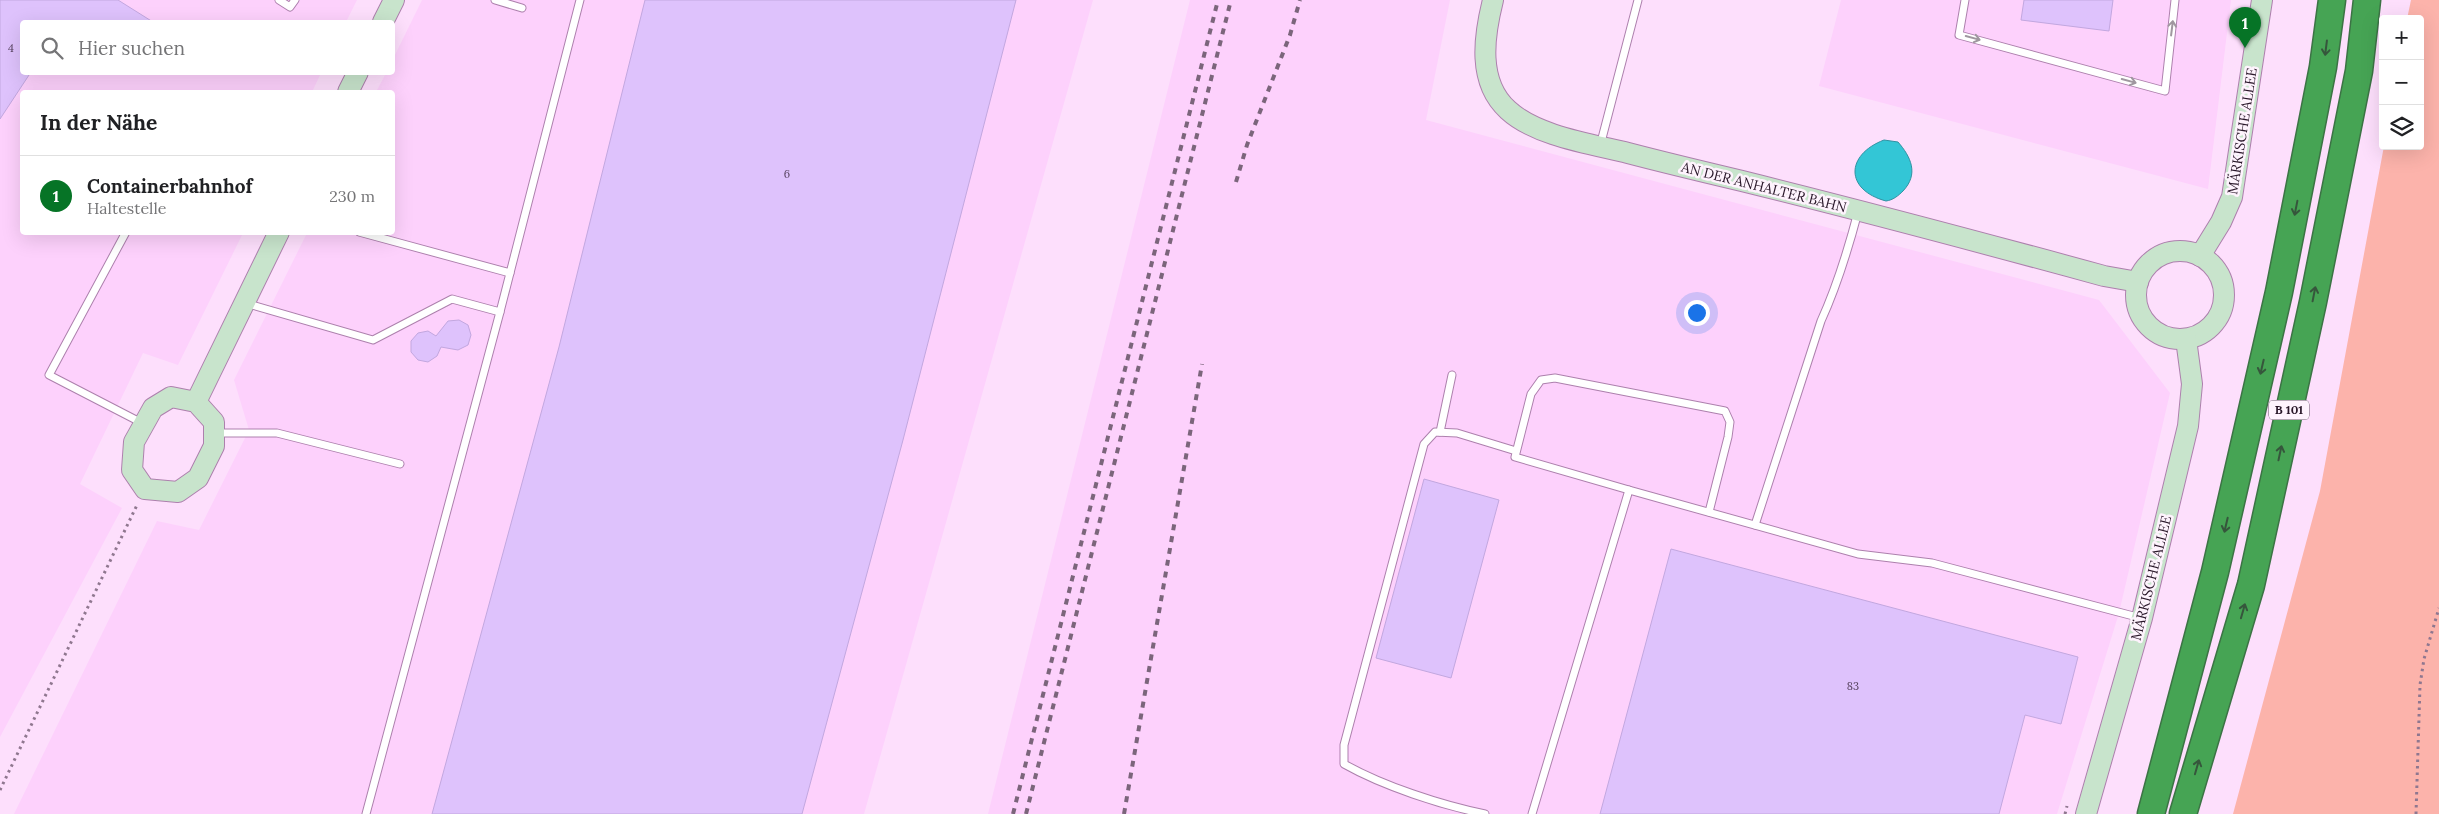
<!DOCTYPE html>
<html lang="de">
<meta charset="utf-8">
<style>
body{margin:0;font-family:Lora,serif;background:#f6f6f6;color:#202124}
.controls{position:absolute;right:15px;top:15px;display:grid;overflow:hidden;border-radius:5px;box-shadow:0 5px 20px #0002}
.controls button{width:45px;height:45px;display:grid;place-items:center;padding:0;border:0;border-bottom:1px solid #e0e0e0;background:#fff;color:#202124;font:25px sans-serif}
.you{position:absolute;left:1696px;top:312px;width:18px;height:18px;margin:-12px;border:4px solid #fff;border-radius:50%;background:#1a73e8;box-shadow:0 0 0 8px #1a73e833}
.badge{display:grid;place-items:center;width:32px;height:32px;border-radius:50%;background:#067426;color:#fff;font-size:16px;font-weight:700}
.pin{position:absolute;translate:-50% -41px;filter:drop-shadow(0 1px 2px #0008)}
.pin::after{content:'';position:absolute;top:26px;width:18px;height:15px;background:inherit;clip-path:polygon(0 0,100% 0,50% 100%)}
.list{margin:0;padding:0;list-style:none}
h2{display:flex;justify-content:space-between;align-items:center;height:65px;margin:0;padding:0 20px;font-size:21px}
h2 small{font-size:16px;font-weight:400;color:#757577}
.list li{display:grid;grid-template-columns:32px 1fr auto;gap:15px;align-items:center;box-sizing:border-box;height:80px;padding:0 20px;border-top:1px solid #e0e0e0}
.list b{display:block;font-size:19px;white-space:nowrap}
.list p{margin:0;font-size:16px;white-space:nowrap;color:#757577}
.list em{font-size:16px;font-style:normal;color:#757577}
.icon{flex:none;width:28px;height:28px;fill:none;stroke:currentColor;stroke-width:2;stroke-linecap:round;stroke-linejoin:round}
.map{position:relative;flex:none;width:2439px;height:814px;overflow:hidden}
.search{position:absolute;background:#fff;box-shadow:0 5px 20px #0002;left:20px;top:20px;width:375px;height:55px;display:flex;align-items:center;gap:12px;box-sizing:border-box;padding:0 18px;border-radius:5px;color:#757577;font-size:19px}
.panel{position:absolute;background:#fff;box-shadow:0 5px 20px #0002;left:20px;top:90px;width:375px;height:145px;border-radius:5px}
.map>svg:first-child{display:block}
.built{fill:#fdd1fc}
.green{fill:#fcb3ab}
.water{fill:#33c6d6;stroke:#3092a2}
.building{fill:#dec2fc;stroke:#c2a7df}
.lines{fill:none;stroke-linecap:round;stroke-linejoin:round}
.lane-casing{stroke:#ad80ad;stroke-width:9}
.secondary-casing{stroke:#ad80ad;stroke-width:22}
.highway-casing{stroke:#3c7345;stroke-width:29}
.path{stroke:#8f778f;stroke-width:3;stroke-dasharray:2.5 4;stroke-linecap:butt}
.lane{stroke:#fff;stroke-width:7}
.secondary{stroke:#c8e4cc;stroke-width:20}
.highway{stroke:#46a454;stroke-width:26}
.rail{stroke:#7b657b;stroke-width:4;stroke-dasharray:6 6;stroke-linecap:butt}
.oneway{stroke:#9f979f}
.oneway2{stroke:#36563c}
.labels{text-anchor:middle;stroke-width:5;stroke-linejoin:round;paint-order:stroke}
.number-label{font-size:11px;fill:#56425e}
.shield{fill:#fef3fd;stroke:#695969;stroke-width:1}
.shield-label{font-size:12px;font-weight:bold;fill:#291729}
.street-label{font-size:14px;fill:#291729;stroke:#fef3fd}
</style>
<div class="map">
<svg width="2439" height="814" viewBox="0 0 2439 814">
<rect width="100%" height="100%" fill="#fddffc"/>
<g class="built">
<path d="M0,0H357L346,22H22V72L321,73L312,92H22V232L243,233L178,365L143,353L80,484L122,508L0,737Z"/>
<path d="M422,0H1093L864,814H14L157,521L199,530L249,430L234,380L307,233L392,232V92H376L386,73L392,72L393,59Z"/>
<path d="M1190,0H1450L1426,120L2099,300L2170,393L2119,613L2057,814H988Z"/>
<path d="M1841,0H2231L2208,189L1819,86Z"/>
</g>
<path class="green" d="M2411,0H2439V814H2233L2320,491L2384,146H2420V19H2407Z"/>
<path class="water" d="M1884,140L1898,142C1911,157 1919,174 1903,191C1898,196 1893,200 1886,201C1845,190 1845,155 1884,140Z"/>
<g class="building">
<path d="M0,0H118L153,22H22V72H31L0,119Z"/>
<path d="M645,0H1016L903,440L802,814H432L559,347Z"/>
<path d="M2024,0H2113L2109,31L2021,20Z"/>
<path d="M459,320L468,325L471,335L468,345L458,350L441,347L437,356L428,362L418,360L411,352V341L418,333L428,331L436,336L448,321Z"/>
<path d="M1424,479L1499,500L1451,678L1376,658Z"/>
<path d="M1671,549L2078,657L2061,724L2025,715L1999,814H1600Z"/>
</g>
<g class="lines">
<defs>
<g id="lane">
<path d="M279,0L290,7L295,0"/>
<path d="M495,0L522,8"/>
<path d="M1965,0L1959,35L2165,91L2175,0"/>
<path d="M1600,146L1638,0"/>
<path d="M126,232L49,375L142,423"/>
<path d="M359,232L510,273L580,0"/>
<path d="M245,303L373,340L452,299L500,312L510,273"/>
<path d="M1440,432L1452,375"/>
<path d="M215,433H277L400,464"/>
<path d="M1629,490L1515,457L1531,394L1541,380L1555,378L1725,411L1730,422L1728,437L1709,512"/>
<path d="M1755,525L1821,321C1837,286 1848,250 1858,212"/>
<path d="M366,814L500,312"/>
<path d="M1485,814C1441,805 1383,786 1344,764V745L1424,444L1435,432L1457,433L1516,451"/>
<path d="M1532,814L1629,490L1858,554L1932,563L2141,618"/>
</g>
<g id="secondary">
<path d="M1493,0C1484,36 1477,82 1508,110C1536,136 1591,144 1628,153C1666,163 1704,172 1742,181C1863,211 1983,243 2104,276L2138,282"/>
<path d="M383,22L394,0"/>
<path d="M348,92L358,72"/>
<circle cx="2180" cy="295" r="44"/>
<path d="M2200,256L2221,222L2232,197L2262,0"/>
<path d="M171,397L196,402L214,422V446L198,478L178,492L145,489L132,470L134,442L153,408Z"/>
<path d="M196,402L279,232"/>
<path d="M2086,814L2142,618L2188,426L2192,384L2186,339"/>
</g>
<g id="highway">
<path d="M2151,814L2215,572L2279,292L2323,67L2332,0"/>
<path d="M2183,814L2251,585L2313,302L2359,71L2367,0"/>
</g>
</defs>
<use href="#lane" class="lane-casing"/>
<use href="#secondary" class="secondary-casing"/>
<use href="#highway" class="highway-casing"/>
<g class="path">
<path d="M0,790L137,505"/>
<path d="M2065,814L2067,806"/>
<path d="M2416,814L2420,685L2424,659L2439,608"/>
</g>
<use href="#lane" class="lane"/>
<use href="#secondary" class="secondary"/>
<use href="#highway" class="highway"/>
<g class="rail">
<path d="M1236,182L1247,145L1290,35L1300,0"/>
<path d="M1013,814L1218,0"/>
<path d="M1026,814L1231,0"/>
<path d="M1124,814L1202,364"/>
</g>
</g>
<defs><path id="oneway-shaft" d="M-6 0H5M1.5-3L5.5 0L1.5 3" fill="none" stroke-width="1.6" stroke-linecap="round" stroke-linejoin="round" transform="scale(1.25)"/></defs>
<g class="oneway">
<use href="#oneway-shaft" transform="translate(2172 28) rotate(-83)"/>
<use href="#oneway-shaft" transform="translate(1973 38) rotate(15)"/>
<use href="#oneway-shaft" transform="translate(2129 81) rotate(15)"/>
</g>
<g class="oneway2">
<use href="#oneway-shaft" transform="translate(2326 48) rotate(97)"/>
<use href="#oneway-shaft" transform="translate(2296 208) rotate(101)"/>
<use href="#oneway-shaft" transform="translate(2314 294) rotate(-79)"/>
<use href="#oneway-shaft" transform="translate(2262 367) rotate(103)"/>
<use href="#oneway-shaft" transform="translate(2280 453) rotate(-78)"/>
<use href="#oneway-shaft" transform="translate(2226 525) rotate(103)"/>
<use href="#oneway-shaft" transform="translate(2243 611) rotate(-74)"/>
<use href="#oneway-shaft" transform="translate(2197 767) rotate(-74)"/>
</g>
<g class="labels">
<g class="number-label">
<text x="11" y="52">4</text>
<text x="787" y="178">6</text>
<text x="1853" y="690">83</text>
</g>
<rect class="shield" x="2269" y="400.5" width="40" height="19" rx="4"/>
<g class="shield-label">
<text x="2289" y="414">B 101</text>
</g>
<g class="street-label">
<text transform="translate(2242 131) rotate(-81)" y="5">MÄRKISCHE ALLEE</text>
<text transform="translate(1764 187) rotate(14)" y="5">AN DER ANHALTER BAHN</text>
<text transform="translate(2151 578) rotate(-76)" y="5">MÄRKISCHE ALLEE</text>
</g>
</g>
</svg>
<div class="controls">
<button>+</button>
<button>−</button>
<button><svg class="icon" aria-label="layers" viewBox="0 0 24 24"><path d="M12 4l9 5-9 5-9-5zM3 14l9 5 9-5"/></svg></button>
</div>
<div class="you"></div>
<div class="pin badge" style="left:2245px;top:48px">1</div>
<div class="search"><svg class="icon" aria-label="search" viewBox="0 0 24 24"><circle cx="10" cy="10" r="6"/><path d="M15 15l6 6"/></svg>Hier suchen</div>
<section class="panel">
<h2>In der Nähe<small></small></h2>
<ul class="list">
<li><span class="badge">1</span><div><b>Containerbahnhof</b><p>Haltestelle</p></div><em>230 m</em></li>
</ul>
</section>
</div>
